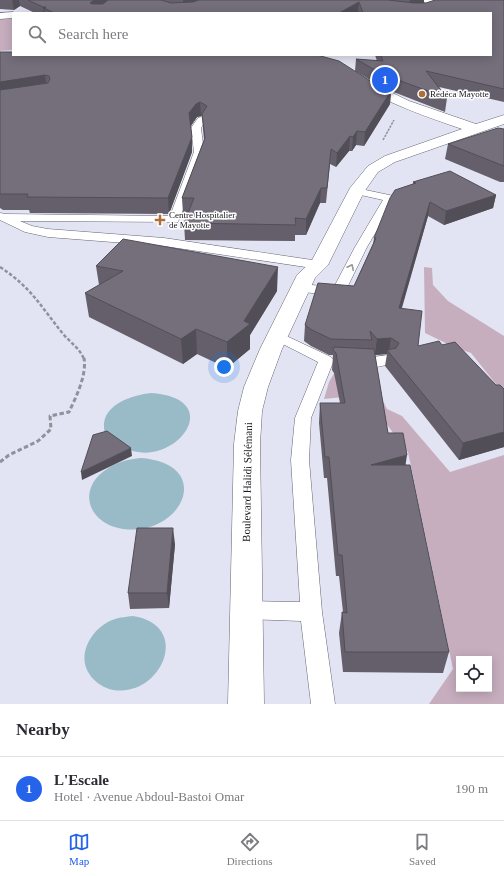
<!DOCTYPE html>
<meta charset="utf-8">
<style>
body{margin:0;font-family:Georgia,serif;background:#f7f7f7;color:#2b2b33}
.controls{position:absolute;right:12px;bottom:12px;display:grid;overflow:hidden;border-radius:0px;box-shadow:0 2px 10px #0003}
.controls button{width:36px;height:36px;display:grid;place-items:center;padding:0;border:0;border-bottom:1px solid #e1e1e2;background:#fff;color:#2b2b33;font:20px sans-serif}
.you{position:absolute;left:224px;top:367px;width:14px;height:14px;margin:-10px;border:3px solid #fff;border-radius:50%;background:#1a73e8;box-shadow:0 0 0 6px #1a73e833}
.badge{display:grid;place-items:center;width:26px;height:26px;border-radius:50%;background:#2563eb;color:#fff;font-size:13px;font-weight:700}
.pin{position:absolute;translate:-50% -50%;border:2px solid #fff;box-shadow:0 1px 4px #0006}
.list{margin:0;padding:0;list-style:none}
h2{display:flex;justify-content:space-between;align-items:center;height:52px;margin:0;padding:0 16px;font-size:17px}
h2 small{font-size:13px;font-weight:400;color:#7c7c81}
.list li{display:grid;grid-template-columns:26px 1fr auto;gap:12px;align-items:center;box-sizing:border-box;height:64px;padding:0 16px;border-top:1px solid #e1e1e2}
.list b{display:block;font-size:15px;white-space:nowrap}
.list p{margin:0;font-size:13px;white-space:nowrap;color:#7c7c81}
.list em{font-size:13px;font-style:normal;color:#7c7c81}
.icon{flex:none;width:22px;height:22px;fill:none;stroke:currentColor;stroke-width:2;stroke-linecap:round;stroke-linejoin:round}
.map{position:relative;flex:none;width:504px;height:704px;overflow:hidden}
.search{position:absolute;background:#fff;box-shadow:0 2px 10px #0003;left:12px;right:12px;top:12px;height:44px;display:flex;align-items:center;gap:10px;box-sizing:border-box;padding:0 14px;border-radius:0px;color:#7c7c81;font-size:15px}
.sheet{height:116px;background:#fff}
nav{display:flex;justify-content:space-around;align-items:center;box-sizing:border-box;height:56px;border-top:1px solid #e1e1e2;background:#fff;font-size:11px;color:#7c7c81}
nav a{display:grid;justify-items:center;gap:2px}
nav .on{color:#2563eb}
.map>svg:first-child{display:block}
.green{fill:#c7aebf;fill-rule:evenodd}
.water{fill:#99bbc8}
.lines{fill:none;stroke-linecap:round;stroke-linejoin:round}
.service-casing{stroke:#646673;stroke-width:1}
.minor-casing{stroke:#646673;stroke-width:1}
.tertiary-casing{stroke:#646673;stroke-width:1}
.path-far2{stroke:#90919c;stroke-width:1.5;stroke-dasharray:2.5 1;stroke-linecap:butt}
.path-far1{stroke:#90919c;stroke-width:2.5;stroke-dasharray:3.5 2;stroke-linecap:butt}
.path{stroke:#90919c;stroke-width:3;stroke-dasharray:4.5 2.5;stroke-linecap:butt}
.service{fill:#fff;fill-rule:evenodd}
.minor{fill:#fff;fill-rule:evenodd}
.tertiary{fill:#fff;fill-rule:evenodd}
.wall{fill:#655f6b}
.shaded-wall{fill:#524e57}
.building{fill:#756f7c;stroke:#524e57}
.oneway{stroke:#969699}
.poi-dot{fill:#af6f37;stroke:#fff;stroke-width:1.5}
.labels{text-anchor:middle;stroke-width:3;stroke-linejoin:round;paint-order:stroke}
.far-poi-label{font-size:9px;fill:#16161c;stroke:#fff;text-anchor:start}
.street-label{font-size:11px;fill:#16161c;stroke:#fff}
</style>
<div class="map">
<svg width="504" height="704" viewBox="0 0 504 704">
<rect width="100%" height="100%" fill="#e2e4f3"/>
<g class="green">
<path d="M0,18H13V50L0,51Z"/>
<path d="M424,267L432,268L433,285L448,301L504,336V394L471,353L454,347L425,333Z"/>
<path d="M336,370L373,381L387,409L402,416L450,472L504,455V704H429L453,669L408,452L364,395L324,399L329,382ZM459,659H489V689H459Z"/>
</g>
<g class="water">
<path d="M151,393C235,399 165,480 118,443C112,439 104,435 104,428C102,404 133,395 151,393Z"/>
<path d="M141,458C216,464 182,537 123,529C88,524 76,489 107,469C117,462 129,459 141,458Z"/>
<path d="M133,616C195,626 159,702 109,689C101,686 94,681 90,675C75,654 93,626 115,619C121,617 126,617 133,616Z"/>
</g>
<g class="lines">
<defs>
<g id="service">
<path d="M201,117L206,120L201,128L204,152L195,180L178,222L20,221L32,226L48,229L164,238L319,261L324,262L325,265L324,268L319,269L164,246L48,237L25,232L0,220V213L6,214L170,216L194,152L191,128L198,118Z"/>
<path d="M356,188L394,196L396,198L367,247L345,292L343,295L338,296L295,291L293,288L295,285L300,284L334,287L355,247L383,200L352,193L351,191Z"/>
<path d="M278,332L331,357L334,360L311,418L309,460L322,612L335,704H311L301,621L245,619L237,617L234,610L237,603L245,601L300,602L291,460L295,418L318,362L273,339L271,336L273,333Z"/>
<path d="M388,355L393,357L396,360L393,363C380,367 365,370 352,366L349,363L352,360Z"/>
</g>
<g id="minor">
<path d="M350,0C373,0 406,11 427,4L422,0H433L437,3C436,23 363,5 351,2Z"/>
<path d="M13,12L16,13H13V18L0,19V13Z"/>
</g>
<path id="tertiary" d="M364,79L409,101L476,124L504,115V124L395,162L378,172L364,192L328,265L315,278L282,349L268,387L262,411L260,444L264,704H228L234,444L238,411L244,387L260,349L297,275L311,262L350,188L368,166L385,156L462,129C427,117 392,105 360,86L358,83L360,80Z"/>
</defs>
<use href="#service" class="service-casing"/>
<use href="#minor" class="minor-casing"/>
<use href="#tertiary" class="tertiary-casing"/>
<path class="path-far2" d="M383,140L394,120"/>
<path class="path-far1" d="M0,267C32,288 41,307 64,335C71,343 80,349 84,359"/>
<path class="path" d="M0,462L9,455L38,441L51,429L50,416L69,412C76,397 87,375 84,358"/>
<use href="#service" class="service"/>
<use href="#minor" class="minor"/>
<use href="#tertiary" class="tertiary"/>
</g>
<g class="wall">
<path d="M0,0H108L102,4L108,0H424V3L504,0V102L439,87L447,98L445,112L391,91L390,104L364,146L356,145L352,151H349L336,167L330,164L326,203H320L306,235H295V241L185,240L184,223L188,214H183L182,198L204,140L202,116H201L197,117L191,126L192,152L169,214L30,213L29,210H3L0,208V52L372,82L377,84L355,71L356,59L377,61L375,55H491V13H358V12L356,13H35L20,6L14,10L0,9Z"/>
<path d="M504,129V182H500L445,159L448,144Z"/>
<path d="M413,182L496,195L493,208L444,225L428,216L402,308L418,346L442,345L496,385L504,389V447L459,460L385,366L387,354L375,355L388,433L406,465L449,652L443,673L343,672L339,633L342,612H343L339,576H336L327,478H324L319,423L320,403H340L334,373L332,370L333,355H329L311,346L304,341L305,325L354,286L373,244L374,238L413,184Z"/>
<path d="M96,266L277,291L250,335V349L227,368L197,354L183,364L89,317L85,293L99,285Z"/>
<path d="M175,544L169,608L130,609L128,593Z"/>
</g>
<g class="shaded-wall">
<path d="M12,0H19L20,6L14,10Z"/>
<path d="M94,0H108L92,13L90,3Z"/>
<path d="M183,0H210L183,4Z"/>
<path d="M410,0H424V3L409,5Z"/>
<path d="M359,2L358,12L356,13H339Z"/>
<path d="M43,7H46L44,8L45,13H44Z"/>
<path d="M45,75L47,88L0,95V82Z"/>
<path d="M391,91L390,104L364,146L365,132Z"/>
<path d="M200,102L201,116L197,117L190,127L189,113L196,104Z"/>
<path d="M357,131L356,145L352,151L353,137Z"/>
<path d="M350,136L349,151L336,167L337,153Z"/>
<path d="M192,137V152L169,214L168,198Z"/>
<path d="M321,188L320,203L306,235V219Z"/>
<path d="M496,195L493,208L444,225L446,211Z"/>
<path d="M430,202L428,216L397,323L399,308Z"/>
<path d="M278,267L277,291L250,335V349L227,368V342L244,321Z"/>
<path d="M196,329L197,354L183,364L181,339Z"/>
<path d="M391,338L389,352L387,350V354L375,355L377,339Z"/>
<path d="M504,432V447L459,460L463,443Z"/>
<path d="M131,448L132,456L82,480L81,472Z"/>
<path d="M407,455L404,475L371,465Z"/>
<path d="M173,528L175,544L169,608L167,593Z"/>
</g>
<g class="building">
<path d="M28,0H94L90,3L92,4H103L108,0H161L171,3L193,2L199,0H388L414,3H426L435,0H504V89L426,71L447,98L382,74L356,59L383,61L381,55H491V13H363L359,2L339,13H54L44,8L46,7H43Z"/>
<path d="M0,52H13V55H317L339,61L372,82L391,91L365,132L357,131L353,137L350,136L337,153L331,149L327,188H321L306,219L295,218L296,225L184,223L194,198H182L205,138L202,114L207,106L200,102L196,104L189,113L192,137L168,198L27,197L28,194H0V90L48,83L50,79L49,76L45,75L0,82Z"/>
<path d="M498,128L504,129V166L448,144Z"/>
<path d="M450,171L496,195L446,211L430,202L399,308L422,311L418,346L439,341L442,345L455,342L496,385H500L504,389V432L463,443L387,350L396,348L399,343L391,338L377,339L370,331L372,340L331,339L312,330L305,325L318,283L354,286L376,238H374L390,198L395,190L416,183L413,182Z"/>
<path d="M123,239L278,267L244,321L250,324L227,342L196,329L181,339L85,293L123,271L96,266Z"/>
<path d="M334,347L374,349L388,433H403L407,455L371,465H410L449,652H345L342,612L347,613L342,555H338L329,457H325L320,403H345L336,353L333,350Z"/>
<path d="M107,431L131,448L81,472L93,435Z"/>
<path d="M137,528H173L167,593H128Z"/>
</g>
<defs><path id="oneway-chevron" d="M-2-3.5L2.5 0L-2 3.5" fill="none" stroke-width="1.6" stroke-linecap="round" stroke-linejoin="round"/></defs>
<use class="oneway" href="#oneway-chevron" transform="translate(351 267) rotate(-64)"/>
<g class="poi-dot">
<circle cx="422" cy="94" r="4"/>
<path d="M158 214h4v4h4v4h-4v4h-4v-4h-4v-4h4z"/>
</g>
<g class="labels">
<g class="far-poi-label">
<text x="430" y="97">Rédéca Mayotte</text>
<text x="169" y="218">Centre Hospitalier<tspan x="169" dy="10">de Mayotte</tspan></text>
</g>
<g class="street-label">
<text transform="translate(247 482) rotate(-89)" y="4">Boulevard Halidi Sélémani</text>
</g>
</g>
</svg>
<div class="controls">
<button><svg class="icon" aria-label="locate" viewBox="0 0 24 24"><circle cx="12" cy="12" r="6"/><path d="M12 2v4M12 18v4M2 12h4M18 12h4"/></svg></button>
</div>
<div class="you"></div>
<div class="pin badge" style="left:385px;top:80px">1</div>
<div class="search"><svg class="icon" aria-label="search" viewBox="0 0 24 24"><circle cx="10" cy="10" r="6"/><path d="M15 15l6 6"/></svg>Search here</div>
</div>
<section class="sheet">
<h2>Nearby<small></small></h2>
<ul class="list">
<li><span class="badge">1</span><div><b>L'Escale</b><p>Hotel · Avenue Abdoul-Bastoi Omar</p></div><em>190 m</em></li>
</ul>
</section>
<nav>
<a class="on"><svg class="icon" aria-label="map" viewBox="0 0 24 24"><path d="M3 6l6-2 6 2 6-2v14l-6 2-6-2-6 2zM9 4v14M15 6v14"/></svg>Map</a>
<a><svg class="icon" aria-label="directions" viewBox="0 0 24 24"><path d="M12 3l9 9-9 9-9-9zM9 14v-3h6M13 9l2 2-2 2"/></svg>Directions</a>
<a><svg class="icon" aria-label="saved" viewBox="0 0 24 24"><path d="M7 4h10v16l-5-4-5 4z"/></svg>Saved</a>
</nav>
